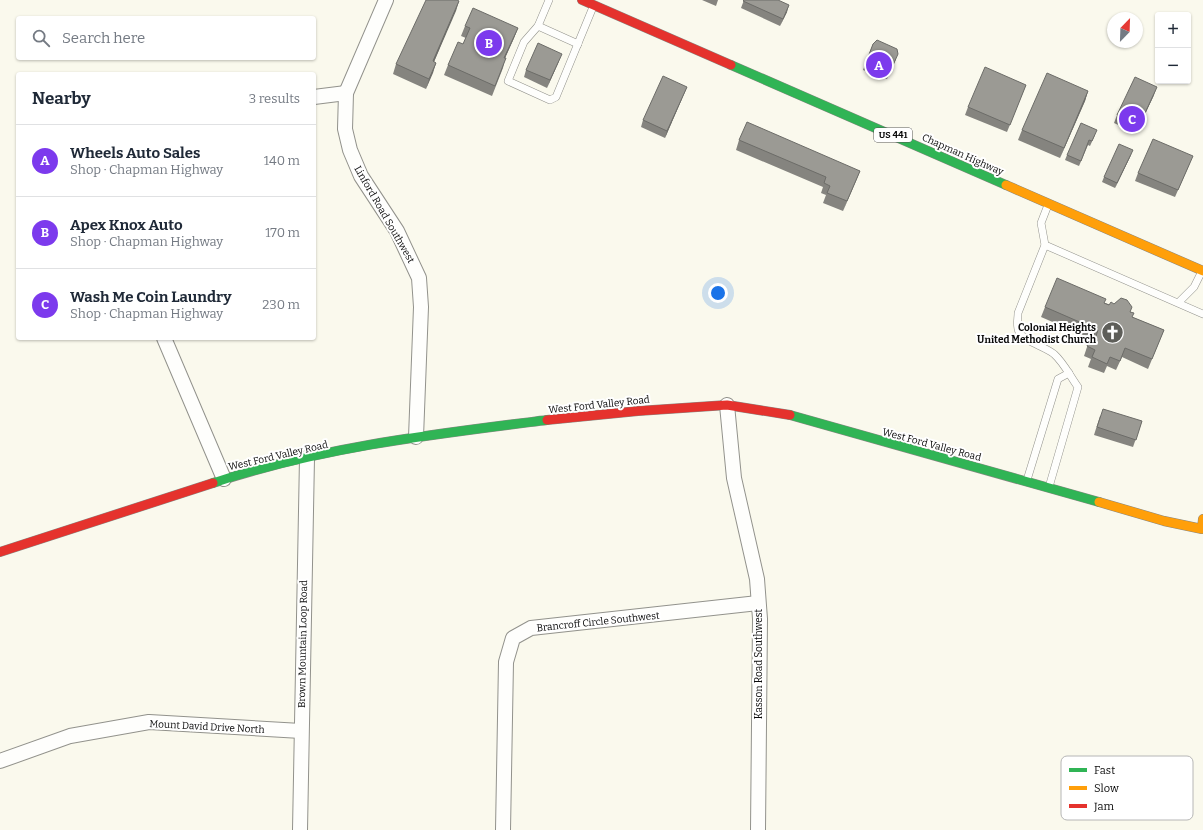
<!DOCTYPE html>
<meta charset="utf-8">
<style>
body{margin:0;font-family:Bitter,serif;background:#f6f6f7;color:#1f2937}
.controls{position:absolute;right:12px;top:12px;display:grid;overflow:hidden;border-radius:4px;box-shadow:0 1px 3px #0004}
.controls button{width:36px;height:36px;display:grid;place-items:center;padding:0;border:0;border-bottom:1px solid #e0e1e3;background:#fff;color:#1f2937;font:20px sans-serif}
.compass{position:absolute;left:1107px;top:12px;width:36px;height:36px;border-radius:50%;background:#fff;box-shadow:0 1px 3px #0004;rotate:23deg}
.you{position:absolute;left:718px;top:293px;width:14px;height:14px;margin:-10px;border:3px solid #fff;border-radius:50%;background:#1a73e8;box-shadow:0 0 0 6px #1a73e833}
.badge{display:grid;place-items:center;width:26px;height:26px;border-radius:50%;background:#7c3aed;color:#fff;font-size:13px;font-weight:700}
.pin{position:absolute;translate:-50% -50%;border:2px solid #fff;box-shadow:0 1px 4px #0006}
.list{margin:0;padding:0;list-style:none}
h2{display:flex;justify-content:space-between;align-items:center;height:52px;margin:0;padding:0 16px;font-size:17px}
h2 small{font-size:13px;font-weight:400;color:#747a83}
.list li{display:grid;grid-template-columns:26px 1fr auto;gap:12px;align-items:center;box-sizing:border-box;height:72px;padding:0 16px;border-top:1px solid #e0e1e3}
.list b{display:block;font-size:15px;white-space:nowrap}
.list p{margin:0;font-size:13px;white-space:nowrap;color:#747a83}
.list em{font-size:13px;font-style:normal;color:#747a83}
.icon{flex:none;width:22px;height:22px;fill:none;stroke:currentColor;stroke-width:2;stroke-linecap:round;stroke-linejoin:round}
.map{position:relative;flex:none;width:1203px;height:830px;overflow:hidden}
.search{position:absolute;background:#fff;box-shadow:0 1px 3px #0004;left:16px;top:16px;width:300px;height:44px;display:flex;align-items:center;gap:10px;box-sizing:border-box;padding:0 14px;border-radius:4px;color:#747a83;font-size:15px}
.panel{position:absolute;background:#fff;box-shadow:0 1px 3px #0004;left:16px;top:72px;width:300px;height:268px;border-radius:4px}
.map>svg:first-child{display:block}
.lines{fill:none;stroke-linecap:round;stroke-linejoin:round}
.lane-casing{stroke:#92928c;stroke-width:8}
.street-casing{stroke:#92928c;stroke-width:16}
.fast-casing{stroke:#898883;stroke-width:10}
.slow-casing{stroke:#898883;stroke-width:10}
.jam-casing{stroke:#898883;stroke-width:10}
.lane{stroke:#fefefc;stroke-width:7}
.street{stroke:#fefefc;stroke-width:14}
.fast{stroke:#30b455;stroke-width:9}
.slow{stroke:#ff9f0a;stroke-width:9}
.jam{stroke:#e5322d;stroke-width:9}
.wall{fill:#85847f}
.shaded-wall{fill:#6c6c68}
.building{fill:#9b9a94;stroke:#6c6c68}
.labels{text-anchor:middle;stroke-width:4;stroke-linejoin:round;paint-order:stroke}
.shield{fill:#fff;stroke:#545454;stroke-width:1}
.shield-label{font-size:9px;font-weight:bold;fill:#0a0a0a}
.street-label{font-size:10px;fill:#0a0a0a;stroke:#fff}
.poi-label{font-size:10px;font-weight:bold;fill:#0a0a0a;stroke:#fff;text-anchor:end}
.key{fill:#fff;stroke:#b6b6b6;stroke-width:1}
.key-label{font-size:11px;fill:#0a0a0a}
</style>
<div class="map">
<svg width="1203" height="830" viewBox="0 0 1203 830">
<rect width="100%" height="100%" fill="#faf9ed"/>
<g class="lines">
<defs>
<g id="lane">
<path d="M549,0L538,26L524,42L508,81L550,100L556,97L593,7"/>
<path d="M538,26L578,44"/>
<path d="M1048,205L1041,223L1045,245L1203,314"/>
<path d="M1045,245L1018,313C1018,319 1016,326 1019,332C1025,342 1044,346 1054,354C1064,363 1070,376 1078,387L1049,487"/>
<path d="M1179,302L1194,287L1201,273"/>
<path d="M1027,480L1058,379L1069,373"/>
</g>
<g id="street">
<path d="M386,0L346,93L345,129L350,150L361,176L397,231L419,278L421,307L416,437"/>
<path d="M314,97L346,93"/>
<path d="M164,338L224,479"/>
<path d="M727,405L734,478L757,579L760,619L758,830"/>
<path d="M0,761L70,736L149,722L301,731"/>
<path d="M300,830L307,458"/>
<path d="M503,830L506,662L513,638L531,628L758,603"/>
</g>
<g id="fast">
<path d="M731,65L1006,185"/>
<path d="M790,415L1099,502"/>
<path d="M213,483C321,447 435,434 547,420"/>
</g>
<g id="slow">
<path d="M1006,185L1203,271"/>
<path d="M1099,502L1164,521L1202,529L1203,519"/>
</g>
<g id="jam">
<path d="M582,0L731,65"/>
<path d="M547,420L638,411L727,405L790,415"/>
<path d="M0,552L213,483"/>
</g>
</defs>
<use href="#lane" class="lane-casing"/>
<use href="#street" class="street-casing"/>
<use href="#fast" class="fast-casing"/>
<use href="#slow" class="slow-casing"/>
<use href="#jam" class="jam-casing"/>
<use href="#lane" class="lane"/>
<use href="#street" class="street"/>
<use href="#fast" class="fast"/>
<use href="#slow" class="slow"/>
<use href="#jam" class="jam"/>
</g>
<g class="wall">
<path d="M702,0H718L716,6Z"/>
<path d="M744,0L787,12L780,26L741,8Z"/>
<path d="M459,1L434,62L436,63L426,89L393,74L396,64Z"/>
<path d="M465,26L518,28L514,38L505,58L503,68L492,96L444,75L448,65L463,44L466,38L461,36Z"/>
<path d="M873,44L896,59L887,79L863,70Z"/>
<path d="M559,61L547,88L524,77L526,70Z"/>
<path d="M1026,85L1007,132L965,115L968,107Z"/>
<path d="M687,87L684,94L665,138L641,127L643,120Z"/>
<path d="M1088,91L1085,101L1060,158L1018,140L1022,130Z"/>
<path d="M1154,95L1136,133L1114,123L1117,115Z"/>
<path d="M1095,135L1090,146L1088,145L1079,166L1065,160L1067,155Z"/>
<path d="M739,140L860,171L843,211L823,203L826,195L821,193L823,187L736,150Z"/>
<path d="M1131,155L1115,188L1102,182L1104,177Z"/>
<path d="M1190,163L1175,197L1135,181L1138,173Z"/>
<path d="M1105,303L1131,312L1132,317L1164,330L1148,369L1122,357L1116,370L1107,366L1104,373L1088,367L1091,359L1084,356L1090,338L1041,317L1045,307Z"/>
<path d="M1100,416L1142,421L1133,447L1094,435Z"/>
</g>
<g class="shaded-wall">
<path d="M459,1L456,11L430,71L433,61Z"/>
<path d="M789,5L787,12L780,26Z"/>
<path d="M518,28L514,38L501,67L504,58Z"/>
<path d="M562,54L559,61L547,88L550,80Z"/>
<path d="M436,63L433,73L426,89L429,79Z"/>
<path d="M687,87L684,94L665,138L667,131Z"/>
<path d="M1157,87L1154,95L1136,133L1139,126Z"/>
<path d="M1088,91L1085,101L1060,158L1064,148Z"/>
<path d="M1133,150L1131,155L1115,188L1117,183Z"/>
<path d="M860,171L856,181L843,211L847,201Z"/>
</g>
<g class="building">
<path d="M426,0H457L459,1L433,61L436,63L429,79L396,64Z"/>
<path d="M744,0H778L789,5L783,19L743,1Z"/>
<path d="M473,8L518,28L504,58H506L495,86L448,65L458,42L463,44L470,28L465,26Z"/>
<path d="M877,40L897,49L898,54L889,74L865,65L873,44Z"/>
<path d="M538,43L562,54L550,80L526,70Z"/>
<path d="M985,67L1026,85L1010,125L968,107Z"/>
<path d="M1047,73L1088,91L1064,148L1022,130Z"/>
<path d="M663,76L687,87L667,131L643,120Z"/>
<path d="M1135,77L1157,87L1139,126L1117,115Z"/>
<path d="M747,122L860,171L847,201L827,193L830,186L824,183L826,177L739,140Z"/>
<path d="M1081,123L1097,130L1092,141L1089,140L1081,161L1067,155Z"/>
<path d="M1153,139L1193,156L1178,190L1138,173Z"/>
<path d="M1119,144L1133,150L1117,183L1104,177Z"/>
<path d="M1057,278L1106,299L1104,303L1109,305L1111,302L1114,304L1121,298L1127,300L1132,307L1130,312L1134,313L1132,317L1164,330L1152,359L1125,348L1120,361L1110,357L1107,364L1092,357L1095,350L1087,346L1091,336H1096L1098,330L1045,307Z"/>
<path d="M1103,409L1142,421L1136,440L1097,427Z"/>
</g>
<defs>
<symbol id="church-disc" viewBox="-11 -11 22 22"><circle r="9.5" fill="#5e5e59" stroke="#fff"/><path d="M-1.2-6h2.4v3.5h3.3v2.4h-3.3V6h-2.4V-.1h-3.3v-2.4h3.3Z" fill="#fff"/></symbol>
</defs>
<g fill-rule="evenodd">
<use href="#church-disc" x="1100" y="320" width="25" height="25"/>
</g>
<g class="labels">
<rect class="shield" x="874" y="128" width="38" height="14" rx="3"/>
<g class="shield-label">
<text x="893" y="138">US 441</text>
</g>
<g class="street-label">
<text transform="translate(963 154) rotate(24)" y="4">Chapman Highway</text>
<text transform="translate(385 214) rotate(60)" y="4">Linford Road Southwest</text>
<text transform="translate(599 404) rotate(-6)" y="4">West Ford Valley Road</text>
<text transform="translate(932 444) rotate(15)" y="4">West Ford Valley Road</text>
<text transform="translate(278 455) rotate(-13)" y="4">West Ford Valley Road</text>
<text transform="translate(598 621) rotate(-6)" y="4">Brancroff Circle Southwest</text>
<text transform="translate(302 644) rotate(-89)" y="4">Brown Mountain Loop Road</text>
<text transform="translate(758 664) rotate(-90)" y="4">Kasson Road Southwest</text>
<text transform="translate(207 726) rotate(3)" y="4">Mount David Drive North</text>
</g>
<g class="poi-label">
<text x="1096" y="331">Colonial Heights<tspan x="1096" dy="12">United Methodist Church</tspan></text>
</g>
</g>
<rect x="1061" y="756" width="132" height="64" rx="6" class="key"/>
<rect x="1069" y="768" width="18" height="4" fill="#30b455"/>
<rect x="1069" y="786" width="18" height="4" fill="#ff9f0a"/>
<rect x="1069" y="804" width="18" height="4" fill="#e5322d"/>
<g class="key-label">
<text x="1094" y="774">Fast</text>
<text x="1094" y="792">Slow</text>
<text x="1094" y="810">Jam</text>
</g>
</svg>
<div class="controls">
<button>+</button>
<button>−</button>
</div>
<svg class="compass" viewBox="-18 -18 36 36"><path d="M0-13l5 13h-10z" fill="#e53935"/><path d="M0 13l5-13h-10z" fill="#747a83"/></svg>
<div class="you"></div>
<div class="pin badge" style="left:879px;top:65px">A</div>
<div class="pin badge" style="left:489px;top:43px">B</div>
<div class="pin badge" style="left:1132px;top:119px">C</div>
<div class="search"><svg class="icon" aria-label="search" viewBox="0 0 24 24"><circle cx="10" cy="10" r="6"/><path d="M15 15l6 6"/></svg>Search here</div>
<section class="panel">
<h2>Nearby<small>3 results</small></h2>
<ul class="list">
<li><span class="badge">A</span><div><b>Wheels Auto Sales</b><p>Shop · Chapman Highway</p></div><em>140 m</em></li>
<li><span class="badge">B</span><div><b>Apex Knox Auto</b><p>Shop · Chapman Highway</p></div><em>170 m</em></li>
<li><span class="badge">C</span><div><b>Wash Me Coin Laundry</b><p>Shop · Chapman Highway</p></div><em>230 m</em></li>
</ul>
</section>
</div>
